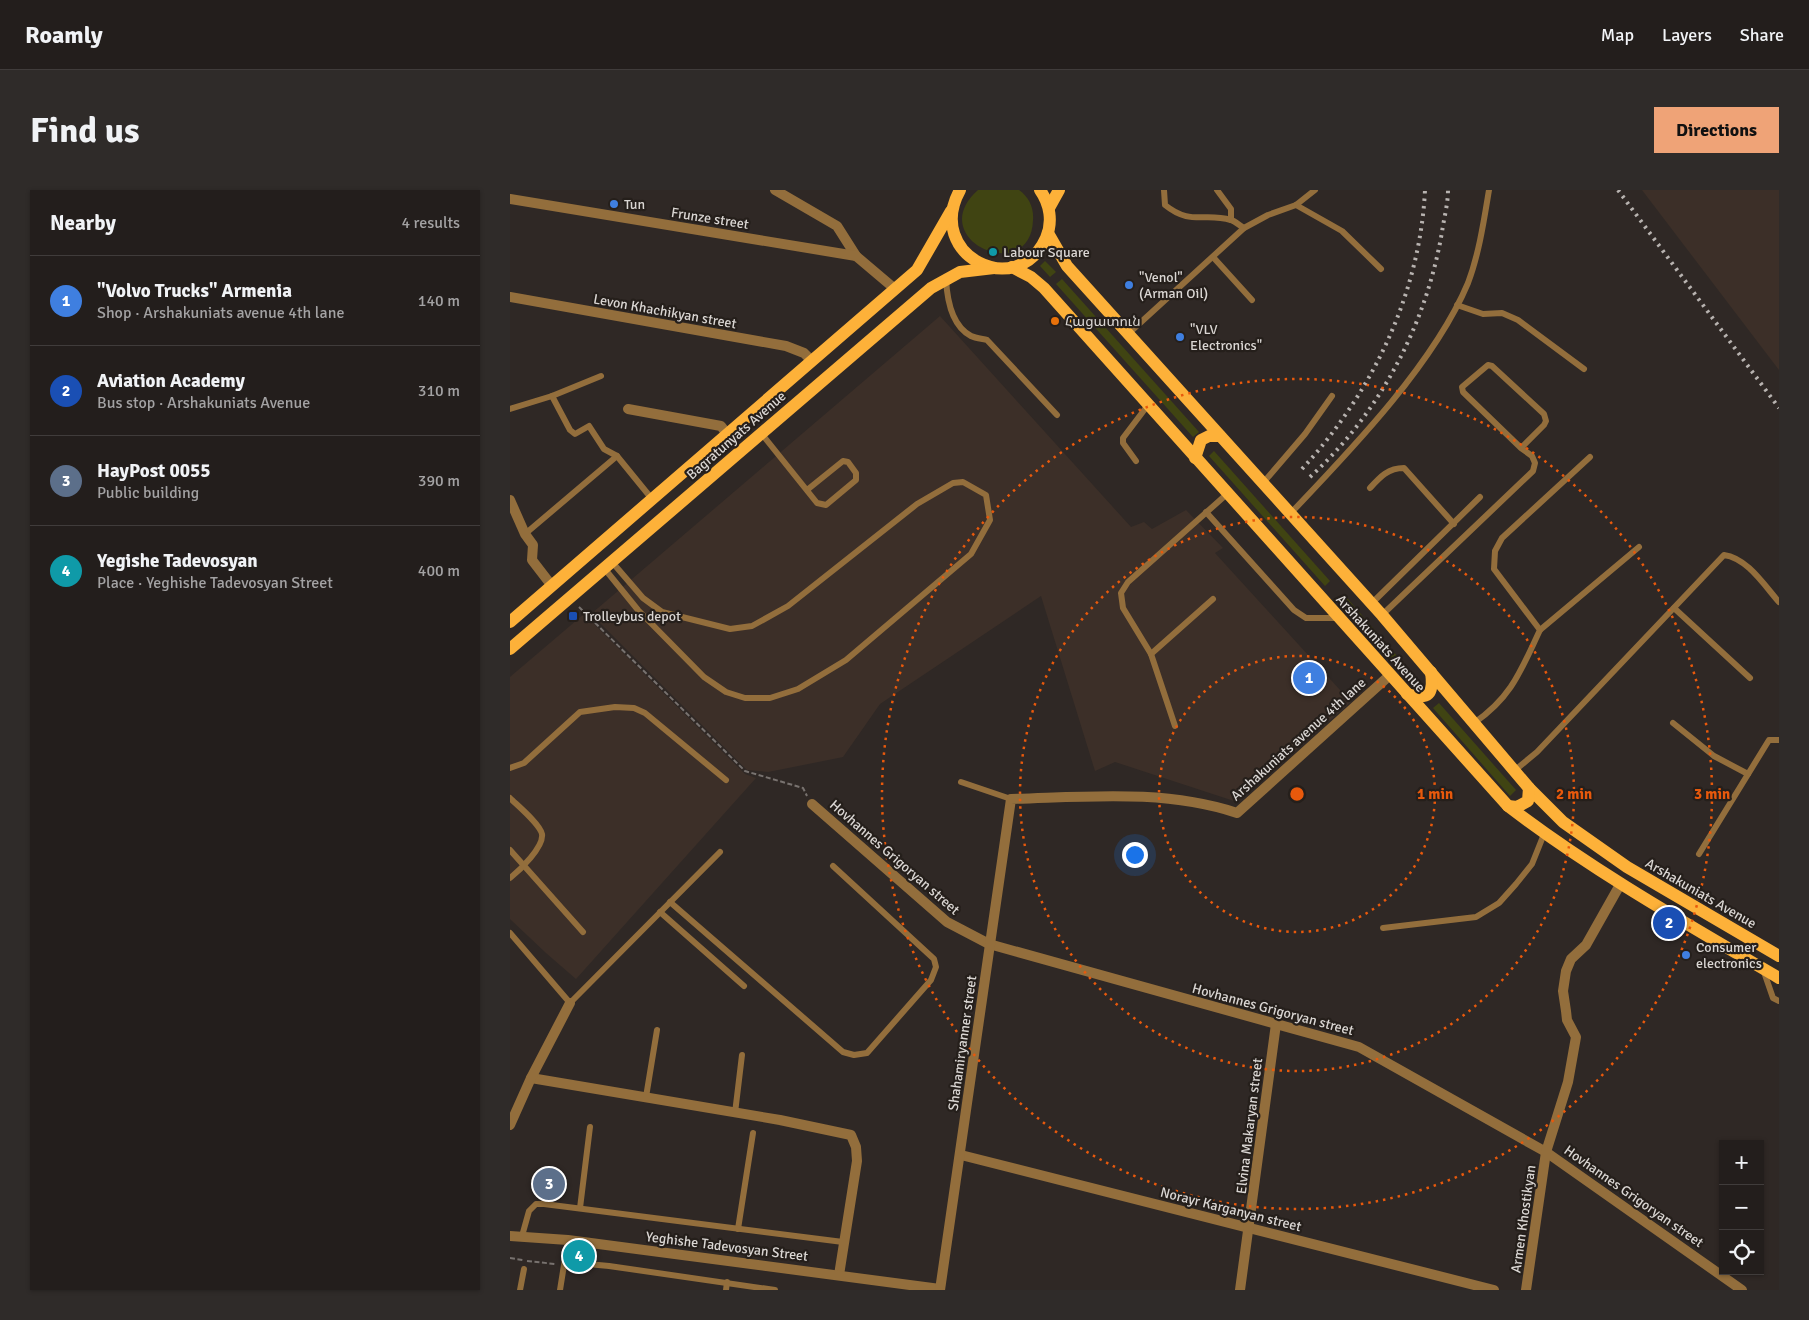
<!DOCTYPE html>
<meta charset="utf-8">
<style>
body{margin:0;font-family:Signika,"Noto Sans Armenian",sans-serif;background:#2f2b29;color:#f1f3f6}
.controls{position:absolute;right:15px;bottom:15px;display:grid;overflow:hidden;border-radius:0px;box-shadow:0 1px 4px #0004}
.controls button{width:45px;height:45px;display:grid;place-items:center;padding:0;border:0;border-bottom:1px solid #403c3b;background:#231e1c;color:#f1f3f6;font:25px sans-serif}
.you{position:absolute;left:624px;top:664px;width:18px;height:18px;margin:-12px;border:4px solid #fff;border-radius:50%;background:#1a73e8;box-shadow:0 0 0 8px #1a73e833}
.badge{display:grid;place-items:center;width:32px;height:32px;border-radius:50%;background:#efa377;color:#fff;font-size:16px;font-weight:700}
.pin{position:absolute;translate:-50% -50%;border:2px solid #fff;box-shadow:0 1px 5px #0006}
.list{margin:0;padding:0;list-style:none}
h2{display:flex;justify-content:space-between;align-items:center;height:65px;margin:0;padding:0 20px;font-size:21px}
h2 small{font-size:16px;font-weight:400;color:#a3a2a3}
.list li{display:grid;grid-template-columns:32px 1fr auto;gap:15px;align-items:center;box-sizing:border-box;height:90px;padding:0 20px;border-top:1px solid #403c3b}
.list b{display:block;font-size:19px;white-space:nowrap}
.list p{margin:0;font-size:16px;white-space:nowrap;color:#a3a2a3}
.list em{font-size:16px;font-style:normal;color:#a3a2a3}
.icon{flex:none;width:28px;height:28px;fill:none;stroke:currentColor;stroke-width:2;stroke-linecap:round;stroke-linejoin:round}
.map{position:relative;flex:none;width:1269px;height:1100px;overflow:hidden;border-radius:0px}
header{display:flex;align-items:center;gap:30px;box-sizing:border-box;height:70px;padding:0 25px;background:#231e1c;border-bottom:1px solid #403c3b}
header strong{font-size:24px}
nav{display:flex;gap:28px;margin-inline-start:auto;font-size:18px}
.intro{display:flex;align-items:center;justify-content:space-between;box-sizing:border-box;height:120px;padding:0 30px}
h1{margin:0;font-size:35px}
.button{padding:12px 22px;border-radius:0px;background:#efa377;color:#111;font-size:18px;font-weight:700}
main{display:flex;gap:30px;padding:0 30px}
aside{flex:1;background:#231e1c;border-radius:0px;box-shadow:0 1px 4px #0004}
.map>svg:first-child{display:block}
.built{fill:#3c2f28}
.green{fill:#404412}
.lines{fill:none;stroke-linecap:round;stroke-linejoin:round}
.path{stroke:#78726f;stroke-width:2;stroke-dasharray:5 2.5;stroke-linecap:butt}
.lane{stroke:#936e3c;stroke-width:6}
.street{stroke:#936e3c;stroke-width:10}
.primary{stroke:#fdb139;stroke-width:12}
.rail{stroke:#b8b3b0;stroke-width:4;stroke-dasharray:2.5 5;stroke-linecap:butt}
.ring{fill:none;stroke:#e8590c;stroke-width:2.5;stroke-dasharray:2.5 5}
.shop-dot{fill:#3f7fe0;stroke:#251f1b;stroke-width:2}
.culture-dot{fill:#0f9aa8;stroke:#251f1b;stroke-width:2}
.food-dot{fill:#e8710a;stroke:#251f1b;stroke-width:2}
.transit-dot{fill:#1a4fb4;stroke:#251f1b;stroke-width:2}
.labels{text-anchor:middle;stroke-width:4.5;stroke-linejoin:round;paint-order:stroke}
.poi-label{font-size:14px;fill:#dad6d3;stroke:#251f1b;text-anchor:start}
.street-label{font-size:14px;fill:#dad6d3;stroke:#251f1b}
.centre{fill:#e8590c;stroke:#251f1b;stroke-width:2.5}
.ring-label{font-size:15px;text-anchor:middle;font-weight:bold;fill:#e8590c;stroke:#251f1b;stroke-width:4.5;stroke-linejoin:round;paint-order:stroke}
</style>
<header>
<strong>Roamly</strong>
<nav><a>Map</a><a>Layers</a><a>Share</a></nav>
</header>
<div class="intro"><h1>Find us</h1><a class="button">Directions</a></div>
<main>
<aside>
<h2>Nearby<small>4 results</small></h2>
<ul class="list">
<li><span class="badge" style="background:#3f7fe0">1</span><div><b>&quot;Volvo Trucks&quot; Armenia</b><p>Shop · Arshakuniats avenue 4th lane</p></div><em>140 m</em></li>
<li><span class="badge" style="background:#1a4fb4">2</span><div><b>Aviation Academy</b><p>Bus stop · Arshakuniats Avenue</p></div><em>310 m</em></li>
<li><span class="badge" style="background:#5c6f8a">3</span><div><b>HayPost 0055</b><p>Public building</p></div><em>390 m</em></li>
<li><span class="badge" style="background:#0f9aa8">4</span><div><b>Yegishe Tadevosyan</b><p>Place · Yeghishe Tadevosyan Street</p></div><em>400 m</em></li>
</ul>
</aside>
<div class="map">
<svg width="1269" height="1100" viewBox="0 0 1269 1100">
<rect width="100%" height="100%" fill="#2f2825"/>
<g class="built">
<path d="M1132,0H1269V180Z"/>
<path d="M430,126L621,337L634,332L642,339L676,320L713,358L705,363L841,512L727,612L605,572L585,581L531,406L370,514L333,567L258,582L237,580L81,424Z"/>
<path d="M74,424L235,584L246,588L66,789L36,763L0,729V487Z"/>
</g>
<g class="green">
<path d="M468,0H509C519,7 524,18 523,30C521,97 412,50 468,0Z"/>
<path d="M535,71L546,82L540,87L530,76Z"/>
<path d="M552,89L689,242L683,247L546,94Z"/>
<path d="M704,261L820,391L815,396L699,266Z"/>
<path d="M837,408L906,488L900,493L831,413Z"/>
<path d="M929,513L1006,600L1000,606L923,518Z"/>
</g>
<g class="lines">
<g class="path">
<path d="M69,417L235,581L293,598L297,606"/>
<path d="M0,1068L13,1070"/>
<path d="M17,1071L45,1074"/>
</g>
<g class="lane">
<path d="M654,0L655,15C681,36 694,22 721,30C725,31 730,36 734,38"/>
<path d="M707,0L721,19V30"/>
<path d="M786,15L832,41L871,79"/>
<path d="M703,67L742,110"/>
<path d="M436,89C437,109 442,136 461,146C465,148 473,149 477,150L547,225"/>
<path d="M947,115L973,124L992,123L1008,130L1074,179"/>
<path d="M618,144L734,38L758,25L786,15L805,0"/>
<path d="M42,206L60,240L65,244L79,236L94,259L107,266L142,309"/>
<path d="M0,219L42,206L91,186"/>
<path d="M251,243L307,313L316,315L346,290V283L338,272L333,271L297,300"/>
<path d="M626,271L613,253V248L638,215"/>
<path d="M753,293L795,244L822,206"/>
<path d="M860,298C870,287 878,278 894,278L944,334"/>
<path d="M696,322L784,420L796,428H828"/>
<path d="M780,324C841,260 924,174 958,93C969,64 974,30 979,0"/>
<path d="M15,344L107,266"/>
<path d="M94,378L128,420L194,487L216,502L235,508H260L288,499L336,470L461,364L480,330L476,305L453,292L443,293L407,314L278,416L242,436L220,439L152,422L133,408L102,372"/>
<path d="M861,414L970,307"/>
<path d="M1164,418L1240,488"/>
<path d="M872,425L1023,281L1025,273L1022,266L1011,258L953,202L952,197L978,175L982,176L1034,224L1036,231L1034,235L1011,258"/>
<path d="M1030,440L1129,357"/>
<path d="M641,464L703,409"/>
<path d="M964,533C1002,507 1011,480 1030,440L984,379L985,361L992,348L1080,267"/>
<path d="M1163,533L1204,566L1238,584"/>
<path d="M665,536L641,464L613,418L611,403L618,392L717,304"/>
<path d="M0,578L14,573L70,522L105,517L124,518L135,523L216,590"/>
<path d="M1004,581L1027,562L1214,365C1237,368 1254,395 1269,412"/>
<path d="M451,592L501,609"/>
<path d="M0,608C7,615 30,634 32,644C34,657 10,680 0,688"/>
<path d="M0,660L73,742"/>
<path d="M1189,664L1259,550H1269"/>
<path d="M160,712L333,862L344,865L357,863L421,790L426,777L424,769L323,676"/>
<path d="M150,722L234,796"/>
<path d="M873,738L966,727L989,713L1006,694L1022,674L1034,644"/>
<path d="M0,743L60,813L210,662"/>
<path d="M1254,782L1263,808L1269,811"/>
<path d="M136,907L147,840"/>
<path d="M225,923L232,865"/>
<path d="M70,1018L80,937"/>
<path d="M228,1039L243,943"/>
<path d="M12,1046L19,1021L26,1014H34L333,1052"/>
<path d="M56,1072L99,1076L265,1100"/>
<path d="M10,1100L14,1079"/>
<path d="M50,1100L58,1050"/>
<path d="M216,1100L217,1092"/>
</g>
<g class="street">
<path d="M265,0L327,36L346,66"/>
<path d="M0,9L346,66L385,99"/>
<path d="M0,107L276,156L294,163L302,171"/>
<path d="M118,219L211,236L217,244"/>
<path d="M0,310L15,344L23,355L22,370L42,396"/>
<path d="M302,614L437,732L479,754L849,857L1036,962L1232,1100"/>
<path d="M21,888L270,930L341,945L346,957L347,971L329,1085"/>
<path d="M0,935L21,888L60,813"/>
<path d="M451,965L984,1100"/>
<path d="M0,1046L58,1050L430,1099"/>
<path d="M430,1100L501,609C577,607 654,599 727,623L880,485"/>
<path d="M730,1100L766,834"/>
<path d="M1016,1100L1036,962L1058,892L1066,847L1057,830L1056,821L1053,801L1056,781L1061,769L1076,755L1111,693"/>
</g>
<g class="primary">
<path d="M450,0C414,65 507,112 536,48C543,32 540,14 530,0"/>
<path d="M539,18L549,0"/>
<path d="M538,43L557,76L872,425L1019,598L1053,632L1117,677L1269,766"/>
<path d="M502,77L521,87L534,98L998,616C1083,681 1177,734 1269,788"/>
<path d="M685,268L691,250L699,246H710"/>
<path d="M0,432L407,80L441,21"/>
<path d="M0,459L421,98L450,82L484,78"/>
<path d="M897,504C919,511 924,504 921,482"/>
<path d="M998,616L1007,617L1018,611L1019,598"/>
</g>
<g class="rail">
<path d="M1108,0L1269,218"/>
<path d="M792,279C862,203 910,104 915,0"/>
<path d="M800,287C870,223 916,135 932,42C934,28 938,14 938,0"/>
</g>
</g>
<g class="ring">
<circle cx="787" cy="604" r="138"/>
<circle cx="787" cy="604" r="277"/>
<circle cx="787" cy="604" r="415"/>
</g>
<g class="shop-dot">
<circle cx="104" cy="14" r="5"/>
<circle cx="619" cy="95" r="5"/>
<circle cx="670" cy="147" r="5"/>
<circle cx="1176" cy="765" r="5"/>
</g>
<circle class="culture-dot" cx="483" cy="62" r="5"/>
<circle class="food-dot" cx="545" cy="131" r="5"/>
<rect class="transit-dot" x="58" y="421" width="10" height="10" rx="2.5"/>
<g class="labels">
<g class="poi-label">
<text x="114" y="19">Tun</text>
<text x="493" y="67">Labour Square</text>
<text x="629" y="92">"Venol"<tspan x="629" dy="16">(Arman Oil)</tspan></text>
<text x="555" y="136">Հացատուն</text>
<text x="680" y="144">"VLV<tspan x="680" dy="16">Electronics"</tspan></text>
<text x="73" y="431">Trolleybus depot</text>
<text x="1186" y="762">Consumer<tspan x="1186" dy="16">electronics</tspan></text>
</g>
<g class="street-label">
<text transform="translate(200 28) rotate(9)" y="5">Frunze street</text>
<text transform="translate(155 121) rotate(10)" y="5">Levon Khachikyan street</text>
<text transform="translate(226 245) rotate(-41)" y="5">Bagratunyats Avenue</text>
<text transform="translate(871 453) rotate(48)" y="5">Arshakuniats Avenue</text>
<text transform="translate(788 549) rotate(-42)" y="5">Arshakuniats avenue 4th lane</text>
<text transform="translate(385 667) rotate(41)" y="5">Hovhannes Grigoryan street</text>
<text transform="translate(1191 703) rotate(30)" y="5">Arshakuniats Avenue</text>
<text transform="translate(763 819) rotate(15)" y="5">Hovhannes Grigoryan street</text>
<text transform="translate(452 853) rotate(-82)" y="5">Shahamiryanner street</text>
<text transform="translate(739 936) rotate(-83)" y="5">Elvina Makaryan street</text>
<text transform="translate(1124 1006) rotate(35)" y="5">Hovhannes Grigoryan street</text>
<text transform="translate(721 1019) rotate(14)" y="5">Norayr Karganyan street</text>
<text transform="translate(1013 1029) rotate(-82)" y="5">Armen Khostikyan</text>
<text transform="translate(217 1056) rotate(7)" y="5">Yeghishe Tadevosyan Street</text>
</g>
</g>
<circle cx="787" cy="604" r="8" class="centre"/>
<g class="ring-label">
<text x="925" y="609">1 min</text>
<text x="1064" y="609">2 min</text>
<text x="1202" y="609">3 min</text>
</g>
</svg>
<div class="controls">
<button>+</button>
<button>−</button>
<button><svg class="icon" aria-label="locate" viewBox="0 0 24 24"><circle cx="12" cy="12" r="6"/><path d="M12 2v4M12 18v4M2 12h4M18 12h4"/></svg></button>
</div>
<div class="you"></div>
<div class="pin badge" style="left:799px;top:488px;background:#3f7fe0">1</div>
<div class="pin badge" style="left:1159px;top:733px;background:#1a4fb4">2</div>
<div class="pin badge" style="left:39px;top:994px;background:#5c6f8a">3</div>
<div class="pin badge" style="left:69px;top:1066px;background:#0f9aa8">4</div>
</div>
</main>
